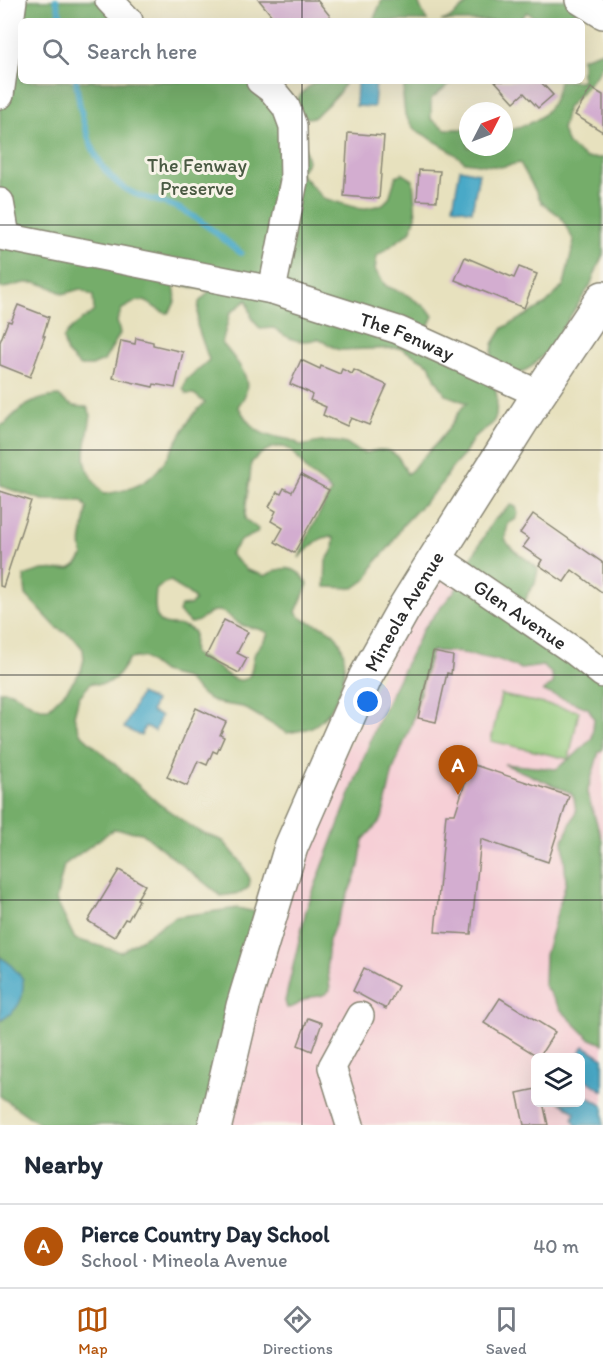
<!DOCTYPE html>
<meta charset="utf-8">
<style>
body{margin:0;font-family:Itim,sans-serif;background:#f6f6f7;color:#1f2937}
.controls{position:absolute;right:18px;bottom:18px;display:grid;overflow:hidden;border-radius:9px;box-shadow:0 6px 24px #0002}
.controls button{width:54px;height:54px;display:grid;place-items:center;padding:0;border:0;border-bottom:2px solid #e0e1e3;background:#fff;color:#1f2937;font:30px sans-serif}
.compass{position:absolute;left:459px;top:102px;width:54px;height:54px;border-radius:50%;background:#fff;box-shadow:0 6px 24px #0002;rotate:48deg}
.you{position:absolute;left:368px;top:702px;width:21px;height:21px;margin:-15px;border:4px solid #fff;border-radius:50%;background:#1a73e8;box-shadow:0 0 0 9px #1a73e833}
.badge{display:grid;place-items:center;width:39px;height:39px;border-radius:50%;background:#b45309;color:#fff;font-size:20px;font-weight:700}
.pin{position:absolute;translate:-50% -50px;filter:drop-shadow(0 2px 3px #0008)}
.pin::after{content:'';position:absolute;top:32px;width:21px;height:18px;background:inherit;clip-path:polygon(0 0,100% 0,50% 100%)}
.list{margin:0;padding:0;list-style:none}
h2{display:flex;justify-content:space-between;align-items:center;height:78px;margin:0;padding:0 24px;font-size:26px}
h2 small{font-size:20px;font-weight:400;color:#747a83}
.list li{display:grid;grid-template-columns:39px 1fr auto;gap:18px;align-items:center;box-sizing:border-box;height:84px;padding:0 24px;border-top:2px solid #e0e1e3}
.list b{display:block;font-size:22px;white-space:nowrap}
.list p{margin:0;font-size:20px;white-space:nowrap;color:#747a83}
.list em{font-size:20px;font-style:normal;color:#747a83}
.icon{flex:none;width:33px;height:33px;fill:none;stroke:currentColor;stroke-width:2;stroke-linecap:round;stroke-linejoin:round}
.map{position:relative;flex:none;width:603px;height:1125px;overflow:hidden}
.search{position:absolute;background:#fff;box-shadow:0 6px 24px #0002;left:18px;right:18px;top:18px;height:66px;display:flex;align-items:center;gap:15px;box-sizing:border-box;padding:0 21px;border-radius:9px;color:#747a83;font-size:22px}
.sheet{height:162px;background:#fff}
nav{display:flex;justify-content:space-around;align-items:center;box-sizing:border-box;height:84px;border-top:2px solid #e0e1e3;background:#fff;font-size:16px;color:#747a83}
nav a{display:grid;justify-items:center;gap:3px}
nav .on{color:#b45309}
.map>svg:first-child{display:block}
.built{fill:#f6cfd6;fill-rule:evenodd}
.green{fill:#92c97b;stroke:#5e7a53;stroke-width:1.5}
.forest{fill:#75ad6b;stroke:#506c4b;stroke-width:1.5;fill-rule:evenodd}
.water{fill:#48a9c7;stroke:#3a6a79;stroke-width:1.5}
.lines{fill:none;stroke-linecap:round;stroke-linejoin:round}
.stream{stroke:#48a9c7;stroke-width:6}
.building{fill:#d3add0}
.minor-casing{stroke:#898674;stroke-width:30}
.major-casing{stroke:#898674;stroke-width:36}
.minor{stroke:#fff;stroke-width:27}
.major{stroke:#fff;stroke-width:33}
.grid{fill:none;stroke:#2b2b2b;stroke-width:1.5;stroke-opacity:0.55}
.labels{text-anchor:middle;stroke-width:6;stroke-linejoin:round;paint-order:stroke}
.park-label{font-size:20px;fill:#4a5a43;stroke:#f7f3e8}
.street-label{font-size:20px;fill:#2b2b2b;stroke:#f7f3e8}
</style>
<div class="map">
<svg width="603" height="1125" viewBox="0 0 603 1125">
<rect width="100%" height="100%" fill="#f7f3e8"/>
<filter id="ink" filterUnits="userSpaceOnUse"><feTurbulence type="fractalNoise" baseFrequency=".0167" numOctaves="2"/><feDisplacementMap in="SourceGraphic" scale="12" xChannelSelector="R" yChannelSelector="G"/><feConvolveMatrix kernelMatrix="1 2 1 2 8 2 1 2 1" color-interpolation-filters="sRGB"/></filter>
<filter id="wash" filterUnits="userSpaceOnUse"><feTurbulence type="fractalNoise" baseFrequency=".008" numOctaves="4" result="noise"/><feDisplacementMap in="SourceGraphic" scale="24" xChannelSelector="R" yChannelSelector="G"/><feGaussianBlur stdDeviation="1.35" result="paint"/><feColorMatrix in="noise" values="0 0 0 0 0 0 0 0 0 0 0 0 0 0 0 0 0 1.4 0 .05"/><feComposite in="paint" operator="in"/></filter>
<g filter="url(#wash)">
<rect width="100%" height="100%" fill="#e7e1be"/>
<path class="built" d="M436,557L603,673V1125H215L269,915ZM536,1058H580V1102H536Z"/>
<path class="green" d="M501,695L579,711L569,759L491,741Z"/>
<g class="forest">
<path d="M13,0H122L138,21H21V81H260L295,106C298,96 309,83 320,81C327,79 337,81 345,81C341,96 325,105 315,117L308,118L300,115L304,146L308,161L300,173L323,198L361,209L382,205L389,198L396,176L402,173L413,180L416,217L410,232L377,256L375,270L386,286L407,295L428,309L433,316L425,333L491,361L493,344L503,328L546,304L564,285L574,241L560,216L542,203L520,163L500,167L465,162L447,148L414,129L405,115L403,96L405,81H453L431,99V119L446,129H468V147H504V132C535,124 554,115 559,81H582V58L603,51L602,65L597,74L567,108L562,130L568,144L586,158H603V254L590,286L549,349L531,367L495,387L497,397L496,416L492,424L474,437L463,456L451,469L441,485L403,525L391,545L375,563L368,578L354,588L325,587L326,561L333,550L334,538C320,533 309,549 299,558L310,531L331,492C325,483 318,480 310,474C303,467 297,454 288,449C275,442 260,453 251,463C251,482 245,500 245,519L258,529L257,533L240,541L230,554L247,570L265,576C283,565 297,565 308,584L296,612C304,626 326,621 338,639C353,662 340,707 318,723C310,730 297,731 287,733L243,707L217,703L204,696L185,678L162,672L143,657L129,659C118,675 113,688 91,683L79,697L74,716L80,733L158,803L198,831L223,841L241,862L250,879L249,887L241,893L221,896L142,833L114,829L64,865L56,900L75,939L121,952L175,917L238,908L269,915L215,1125H41L0,1096V1021L3,1020L9,963L0,957V691C16,689 25,703 38,707C41,709 45,708 49,708L67,690L81,671L84,659L83,649L73,637L57,628L26,595L24,576C30,574 37,571 43,570C62,568 72,575 83,556C78,540 86,525 87,508L82,501L43,500L0,486V425L5,424C20,407 36,397 59,396C68,405 74,407 87,407L91,415C86,451 76,464 104,494C144,489 158,476 177,441C186,426 191,414 205,403L194,394H187L183,389L186,380L209,360L197,325L199,302L210,291L173,283C177,296 177,303 168,313C156,313 148,296 135,302C131,304 127,307 122,309L117,321L120,334L104,361L92,366H80L67,353L63,339C70,326 84,320 94,311L93,296L80,289L63,294C50,286 37,280 20,284C13,286 8,288 0,288V68ZM247,300L252,318L260,329L274,328C289,340 299,344 318,339L339,350L401,348L429,364L436,380L446,395L467,403C460,408 458,414 453,422C444,436 432,449 419,461C414,466 414,470 407,474C401,459 395,448 377,450C373,451 368,453 364,453C358,452 352,446 347,444C331,439 317,442 301,446C290,436 276,439 264,434C251,428 245,418 238,406C259,383 238,363 222,343L230,313ZM171,581C178,590 190,590 195,601L190,605L181,606L179,612L190,623C200,623 203,616 211,612C224,607 231,620 240,624C250,629 259,627 268,633C266,642 258,645 255,653C252,659 253,672 249,676C238,689 220,668 211,663C206,660 200,657 194,654C192,645 195,640 194,632C176,614 150,644 156,590L164,583Z"/>
<path d="M382,0H417L427,21H373Z"/>
<path d="M472,0H592L562,21H539L527,12L519,21H441L449,19Z"/>
<path d="M511,505L516,507L518,514L515,520L508,523L505,539C513,554 527,557 538,569L535,584L528,593L524,605L603,673V749L599,752L587,793L603,842V1044L589,1038L560,1009L544,985L545,955L566,882L563,840L576,812L574,798L571,793L504,764L556,769L576,754L592,738L594,718L588,708L543,691L553,684L552,674L543,666L521,669L502,661L457,652L432,651L431,653L412,723L393,770L382,819L363,840L359,867L329,940L327,963L330,990C320,1000 316,994 306,999C297,1003 299,1007 287,1008L285,1001L306,910L377,723L423,629L466,577L471,559L493,521Z"/>
</g>
<g class="water">
<path d="M357,81H376L374,107L356,106Z"/>
<path d="M460,169L479,173L472,211L453,207Z"/>
<path d="M140,694L155,701L151,712L161,716L155,731L145,726L141,736L124,728Z"/>
<path d="M0,957L9,963L23,979C24,1000 19,1010 0,1021Z"/>
<path d="M584,1046L603,1058V1091L581,1076L580,1058L577,1057Z"/>
<path d="M581,1092L603,1106V1125H576L573,1120L575,1112L561,1103L580,1102Z"/>
</g>
<g class="lines">
<g class="stream">
<path d="M56,0L62,21"/>
<path d="M76,81C81,121 93,176 135,194C150,200 168,202 182,210C204,221 223,239 241,253"/>
</g>
</g>
<g id="blocks">
<g class="building">
<path d="M259,0H317L334,21H276Z"/>
<path d="M495,81H540L553,95L538,108L524,93L514,102Z"/>
<path d="M591,88L603,95V132L575,115Z"/>
<path d="M348,133L384,136L379,199L344,196Z"/>
<path d="M419,170L440,171L437,201L417,200Z"/>
<path d="M465,257L514,278L519,267L537,274L524,308L455,280Z"/>
<path d="M18,305L49,317L43,336H45L30,377L0,365V342L8,321L11,322Z"/>
<path d="M136,338L153,342V345L183,352L175,388L154,384L153,387L113,378L121,341L135,344Z"/>
<path d="M301,360L320,369L321,366L340,374L342,369L352,374L354,370L387,385L369,425L351,418L347,426L323,415L326,407L310,400L312,395L308,392L290,384Z"/>
<path d="M301,475L329,490L294,553L275,542L283,528L271,521L276,511L269,507L277,492L281,494L284,488L292,492Z"/>
<path d="M0,491L31,501L3,587L0,586Z"/>
<path d="M533,514L603,563V593L572,570L564,582L539,565L542,560L523,547L529,539L520,533Z"/>
<path d="M224,620L248,632L237,653L247,658L239,673L206,656Z"/>
<path d="M433,652L453,656L451,674L447,673L436,722L418,718Z"/>
<path d="M196,708L226,722L220,735L224,737L217,753L213,751L207,765L198,761L187,786L167,777Z"/>
<path d="M471,764L569,796L548,862L481,839L471,934L435,932L446,814H455Z"/>
<path d="M119,870L145,885L137,899L139,900L128,920L125,919L114,937L88,921Z"/>
<path d="M364,968L398,986L386,1009L353,991Z"/>
<path d="M500,998L555,1032L539,1057L484,1023Z"/>
<path d="M308,1018L322,1023L312,1051L298,1045Z"/>
<path d="M536,1089V1102H543L548,1125H524L517,1093Z"/>
</g>
</g>
</g>
<g filter="url(#ink)">
<use href="#blocks" fill-opacity="0" stroke="#898674" stroke-width="1.5"/>
<g class="lines">
<defs>
<g id="minor">
<path d="M109,0L129,21"/>
<path d="M579,0L603,15"/>
<path d="M260,81L272,90L286,107L293,126L294,181L272,290"/>
<path d="M0,95L13,0"/>
<path d="M0,202L6,236"/>
<path id="s1" d="M0,236L272,290L398,330L539,394"/>
<path id="s2" d="M436,557L574,651L603,674"/>
<path d="M350,1125L332,1067L360,1016"/>
</g>
<g id="major">
<path id="s3" d="M215,1125L243,1006L291,847L366,676L403,610L436,557L539,394L603,298"/>
</g>
</defs>
<use href="#minor" class="minor-casing"/>
<use href="#major" class="major-casing"/>
<use href="#minor" class="minor"/>
<use href="#major" class="major"/>
</g>
</g>
<path class="grid" d="M302,0V21M302,81V1125M0,225H603M0,450H603M0,675H603M0,900H603"/>
<g class="labels">
<g class="park-label">
<text x="197" y="172">The Fenway<tspan x="197" dy="23">Preserve</tspan></text>
</g>
<g class="street-label">
<text dy="7" stroke="none"><textPath href="#s1" startOffset="420">The Fenway</textPath></text>
<text dy="7" stroke="none"><textPath href="#s3" startOffset="550">Mineola Avenue</textPath></text>
<text dy="7" stroke="none"><textPath href="#s2" startOffset="102">Glen Avenue</textPath></text>
</g>
</g>
</svg>
<div class="controls">
<button><svg class="icon" aria-label="layers" viewBox="0 0 24 24"><path d="M12 4l9 5-9 5-9-5zM3 14l9 5 9-5"/></svg></button>
</div>
<svg class="compass" viewBox="-18 -18 36 36"><path d="M0-13l5 13h-10z" fill="#e53935"/><path d="M0 13l5-13h-10z" fill="#747a83"/></svg>
<div class="you"></div>
<div class="pin badge" style="left:458px;top:795px">A</div>
<div class="search"><svg class="icon" aria-label="search" viewBox="0 0 24 24"><circle cx="10" cy="10" r="6"/><path d="M15 15l6 6"/></svg>Search here</div>
</div>
<section class="sheet">
<h2>Nearby<small></small></h2>
<ul class="list">
<li><span class="badge">A</span><div><b>Pierce Country Day School</b><p>School · Mineola Avenue</p></div><em>40 m</em></li>
</ul>
</section>
<nav>
<a class="on"><svg class="icon" aria-label="map" viewBox="0 0 24 24"><path d="M3 6l6-2 6 2 6-2v14l-6 2-6-2-6 2zM9 4v14M15 6v14"/></svg>Map</a>
<a><svg class="icon" aria-label="directions" viewBox="0 0 24 24"><path d="M12 3l9 9-9 9-9-9zM9 14v-3h6M13 9l2 2-2 2"/></svg>Directions</a>
<a><svg class="icon" aria-label="saved" viewBox="0 0 24 24"><path d="M7 4h10v16l-5-4-5 4z"/></svg>Saved</a>
</nav>
